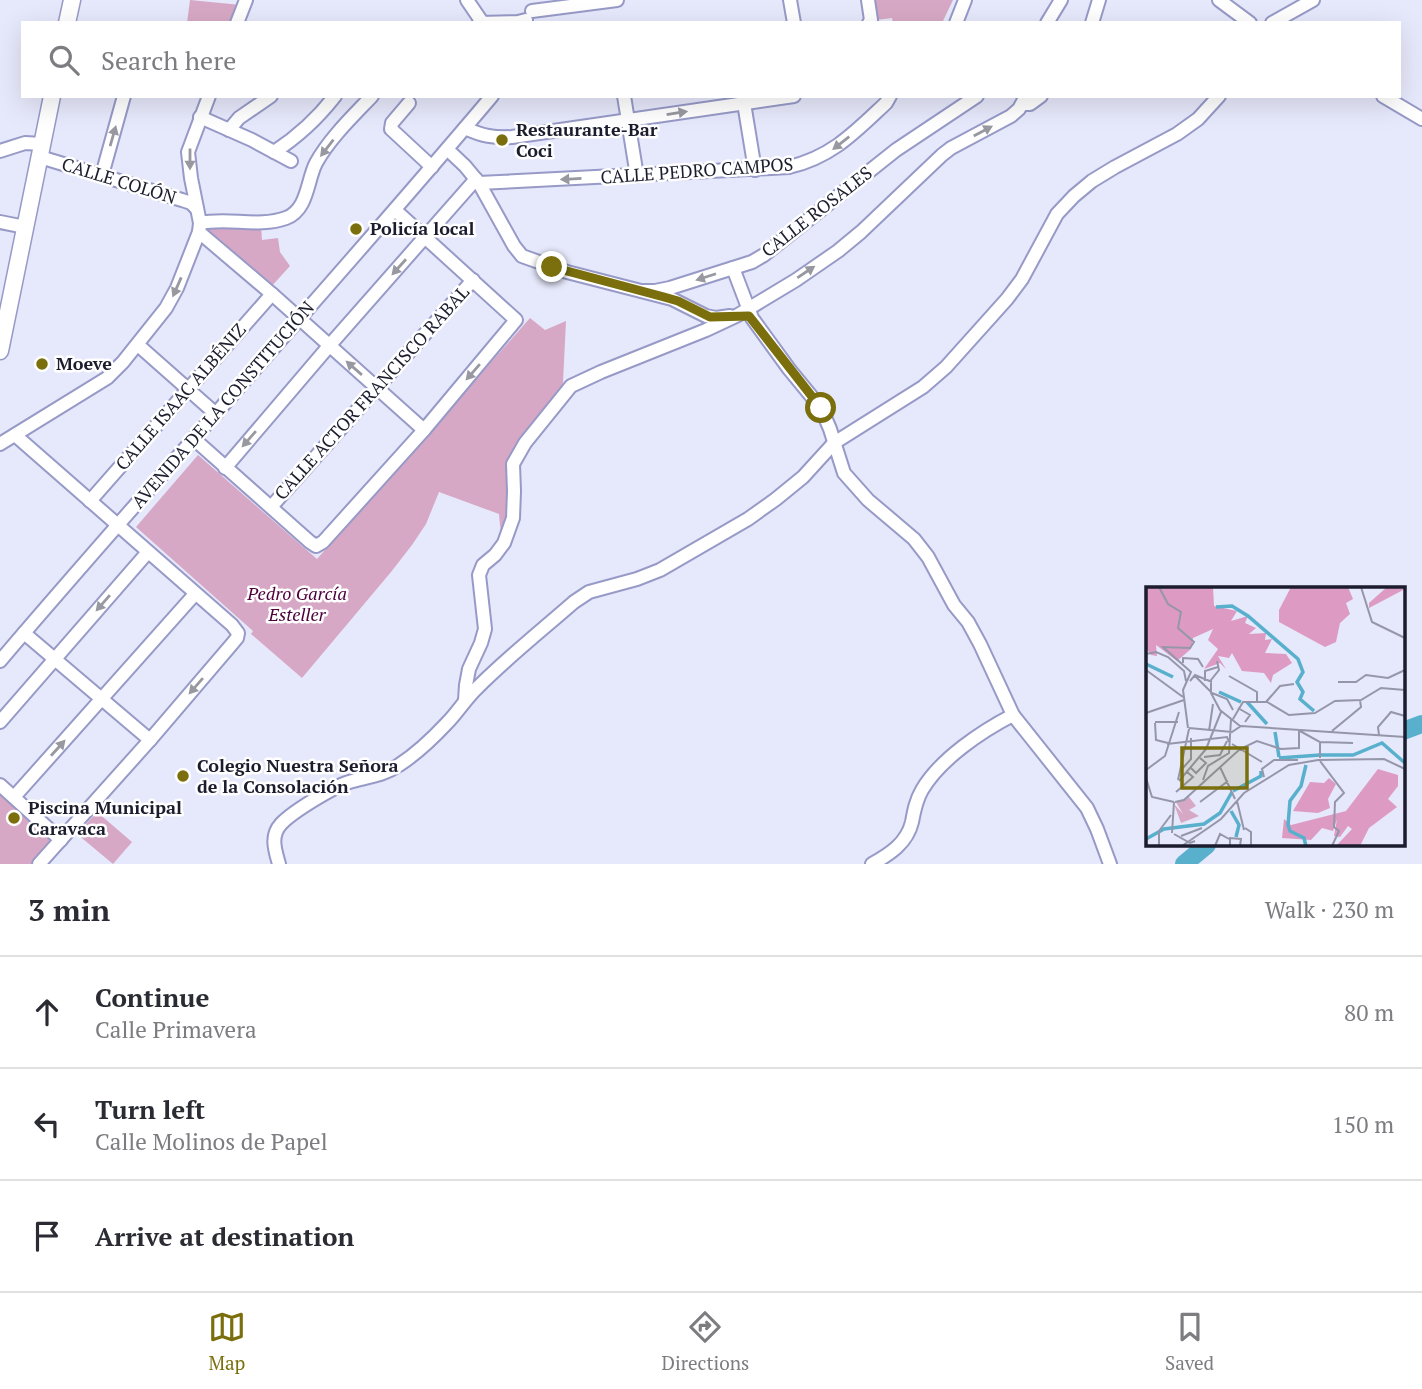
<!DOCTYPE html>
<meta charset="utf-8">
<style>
body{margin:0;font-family:"PT Serif",serif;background:#f7f7f7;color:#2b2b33}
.stop{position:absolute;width:21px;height:21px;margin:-16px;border:5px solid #7a6f0c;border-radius:50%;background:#fff}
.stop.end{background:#7a6f0c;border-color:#fff;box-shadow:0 2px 7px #0008}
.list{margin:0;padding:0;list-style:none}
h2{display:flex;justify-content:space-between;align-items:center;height:91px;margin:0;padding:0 28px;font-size:30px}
h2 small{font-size:23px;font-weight:400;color:#7c7c81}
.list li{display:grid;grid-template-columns:46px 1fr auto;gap:21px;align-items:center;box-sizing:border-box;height:112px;padding:0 28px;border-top:2px solid #e1e1e2}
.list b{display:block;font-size:26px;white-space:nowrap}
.list p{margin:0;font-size:23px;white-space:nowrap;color:#7c7c81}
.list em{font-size:23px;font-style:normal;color:#7c7c81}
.icon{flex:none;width:38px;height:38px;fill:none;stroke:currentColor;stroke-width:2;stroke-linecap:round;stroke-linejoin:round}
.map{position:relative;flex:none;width:1422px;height:864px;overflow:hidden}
.search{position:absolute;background:#fff;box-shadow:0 7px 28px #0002;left:21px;right:21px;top:21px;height:77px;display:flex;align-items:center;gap:18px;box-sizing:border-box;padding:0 24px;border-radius:0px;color:#7c7c81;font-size:26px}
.sheet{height:427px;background:#fff}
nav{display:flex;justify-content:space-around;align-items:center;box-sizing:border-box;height:98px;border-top:2px solid #e1e1e2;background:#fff;font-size:19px;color:#7c7c81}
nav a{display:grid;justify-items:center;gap:4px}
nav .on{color:#7a6f0c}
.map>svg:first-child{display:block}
.green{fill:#d7a8c5}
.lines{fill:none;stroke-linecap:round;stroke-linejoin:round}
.river{stroke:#58b0cc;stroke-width:18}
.minor-casing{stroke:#979ac7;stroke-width:16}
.major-casing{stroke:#979ac7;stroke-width:19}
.minor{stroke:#fff;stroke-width:12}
.major{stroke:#fff;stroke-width:16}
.oneway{fill:#9899a0}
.route{stroke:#7a6f0c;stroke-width:9}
.poi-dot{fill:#7a6f0c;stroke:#fff;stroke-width:2.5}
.labels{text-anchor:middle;stroke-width:5;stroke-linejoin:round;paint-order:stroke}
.poi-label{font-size:18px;font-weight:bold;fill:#1b1c2d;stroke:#fff;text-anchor:start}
.street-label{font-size:18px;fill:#1b1c2d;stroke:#fff}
.park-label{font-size:18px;font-style:italic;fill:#4e003b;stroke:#fff}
.inset-river{fill:none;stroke:#58b0cc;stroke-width:3.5}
.inset-road{fill:none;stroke:#9596a9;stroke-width:2}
.view{fill:#7a6f0c;fill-opacity:0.15;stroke:#7a6f0c;stroke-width:3.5}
.inset-edge{fill:none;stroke:#1b1c2d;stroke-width:3.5}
</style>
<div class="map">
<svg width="1422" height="864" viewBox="0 0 1422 864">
<rect width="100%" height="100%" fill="#e6e8fb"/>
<g class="green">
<path d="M190,0L241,5L234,23H187Z"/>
<path d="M873,0H953L942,23H893L892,18L876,20Z"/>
<path d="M261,225L262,240L278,238L280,252L290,266L270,288L206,231L207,226Z"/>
<path d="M530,318L545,330L566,321L563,382L561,394L518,449L509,522L501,535L499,514L439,492L426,524L412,545L391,572L302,678L251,634L253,631L136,527L198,455L317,559Z"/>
<path d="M0,793L57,844L39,864H0Z"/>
<path d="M97,812L132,842L113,864L77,834Z"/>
</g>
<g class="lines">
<g class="river">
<path d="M1403,731L1422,724"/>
<path d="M1184,864L1207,845"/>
</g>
<defs>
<g id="minor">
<path d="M467,0L482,22"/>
<path d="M790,0L794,23"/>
<path d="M868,0L871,20L869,23"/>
<path d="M1219,0L1250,23"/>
<path d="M532,11L617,0"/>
<path d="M237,23L246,0"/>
<path d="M479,23L518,22L526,20"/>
<path d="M956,23L965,0"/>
<path d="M1047,23L1061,0"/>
<path d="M1092,23L1099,0"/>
<path d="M1272,23L1313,0"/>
<path d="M624,96L637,176"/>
<path d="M1383,96L1422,119"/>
<path d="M743,97L755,170"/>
<path d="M1025,100L1026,104H1030L1041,96"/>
<path d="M409,103L392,123L391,129L432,167"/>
<path d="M200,117L252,140L291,161"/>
<path d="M465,128C482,136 494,138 512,137L794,96"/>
<path d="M229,130L239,118L271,96"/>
<path d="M447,149L465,166L479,183L514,246L522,256L567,272L672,299L706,316L716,318L730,316"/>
<path d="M0,151L25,143L42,144"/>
<path d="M274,152C299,136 317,119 335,96"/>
<path d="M40,157L182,200L191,203L197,209"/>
<path d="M102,175L124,96"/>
<path d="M479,183L789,167C832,157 855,132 886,103L890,96"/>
<path d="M0,222L25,227"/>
<path d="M200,223C229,217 258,228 286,218C308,210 307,180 316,163C329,139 353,116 372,96"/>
<path d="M199,232L272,294L424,430"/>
<path d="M733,268L752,318L789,369L821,408L830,429L844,473L868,500L914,539L928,557L954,605L968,622L980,644L1013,715L1087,808L1097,829L1110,864"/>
<path d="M642,291H655L670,288L752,262L764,255L896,150L977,96"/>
<path d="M138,345L216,414"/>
<path d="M15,435L232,625L238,633L237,638L232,644L150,740L39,864"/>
<path d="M194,439L310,542L316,546L323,542L424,430L516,320L395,210"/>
<path d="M0,444L107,378L123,362L166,308L177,288L199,232L200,223L191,178L188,152L209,96"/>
<path d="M225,468L329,346L476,179"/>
<path d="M90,501L272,294"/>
<path d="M271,507L473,280"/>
<path d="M24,633L150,740"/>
<path d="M0,661C162,471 331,287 492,96"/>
<path d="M465,700L466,685L469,669L481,643L485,629L479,575L483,565L495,555L504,543L513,518L514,491L513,464L525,443L571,386L601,372L706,330L738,315L796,280L838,251L861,232L942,155L951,148L1011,116L1019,109L1026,96"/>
<path d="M0,722L148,552"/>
<path d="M0,785L61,840"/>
<path d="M14,797L195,594"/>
<path d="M279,864C275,850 270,836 281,824C292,812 333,787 349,782C366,777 383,776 399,765C416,754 433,738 447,723C458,712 466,698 478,687C508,657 542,630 574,602L589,592L637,579L660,570L748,519L776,499L803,477L834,443L923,387L946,367L1007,299L1022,279L1057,214L1074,196L1092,181L1115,167L1177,134L1198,119L1219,96"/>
<path d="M872,864C890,854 907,843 912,822C914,811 916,800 922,790C940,759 982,731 1013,715"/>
</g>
<g id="major">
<path d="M67,23L72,0"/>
<path d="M0,351L52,96"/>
</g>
</defs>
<use href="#minor" class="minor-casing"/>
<use href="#major" class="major-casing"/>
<use href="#minor" class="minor"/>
<use href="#major" class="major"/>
</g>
<defs><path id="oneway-solid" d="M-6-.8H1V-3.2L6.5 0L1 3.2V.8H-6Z" transform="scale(1.75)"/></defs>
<g class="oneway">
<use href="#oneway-solid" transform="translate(677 113) rotate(-9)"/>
<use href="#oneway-solid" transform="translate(983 131) rotate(-28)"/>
<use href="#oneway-solid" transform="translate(113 136) rotate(-74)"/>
<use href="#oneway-solid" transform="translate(841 143) rotate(142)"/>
<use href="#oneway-solid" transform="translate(327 148) rotate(128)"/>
<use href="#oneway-solid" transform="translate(190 159) rotate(90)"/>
<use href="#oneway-solid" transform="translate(571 179) rotate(177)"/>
<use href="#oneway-solid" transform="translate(399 267) rotate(132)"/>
<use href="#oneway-solid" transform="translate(806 272) rotate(-34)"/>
<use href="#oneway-solid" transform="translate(706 277) rotate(162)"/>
<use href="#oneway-solid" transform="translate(177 287) rotate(114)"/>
<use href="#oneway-solid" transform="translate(354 368) rotate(-139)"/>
<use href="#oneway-solid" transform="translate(473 372) rotate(131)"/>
<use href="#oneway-solid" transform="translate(249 439) rotate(131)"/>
<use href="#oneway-solid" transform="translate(103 603) rotate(131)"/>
<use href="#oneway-solid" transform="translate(196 686) rotate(131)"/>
<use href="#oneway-solid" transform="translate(58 748) rotate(-48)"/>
</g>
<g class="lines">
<path class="route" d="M552,267L664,297L678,301L710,317L749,316L821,408"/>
</g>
<g class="poi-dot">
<circle cx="502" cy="140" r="7"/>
<circle cx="356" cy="229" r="7"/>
<circle cx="42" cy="364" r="7"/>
<circle cx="183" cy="776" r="7"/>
<circle cx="14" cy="818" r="7"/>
</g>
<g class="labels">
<g class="poi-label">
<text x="516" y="136">Restaurante-Bar<tspan x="516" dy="21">Coci</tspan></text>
<text x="370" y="235">Policía local</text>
<text x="56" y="370">Moeve</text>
<text x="197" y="772">Colegio Nuestra Señora<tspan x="197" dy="21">de la Consolación</tspan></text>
<text x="28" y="814">Piscina Municipal<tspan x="28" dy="21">Caravaca</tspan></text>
</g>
<g class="street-label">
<text transform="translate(697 171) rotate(-4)" y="6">CALLE PEDRO CAMPOS</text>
<text transform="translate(119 181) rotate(17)" y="6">CALLE COLÓN</text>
<text transform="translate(817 212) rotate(-38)" y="6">CALLE ROSALES</text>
<text transform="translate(372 393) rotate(-48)" y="6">CALLE ACTOR FRANCISCO RABAL</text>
<text transform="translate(181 397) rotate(-49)" y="6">CALLE ISAAC ALBÉNIZ</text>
<text transform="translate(223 405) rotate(-49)" y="6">AVENIDA DE LA CONSTITUCIÓN</text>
</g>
<g class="park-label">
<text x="297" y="600">Pedro García<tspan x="297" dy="21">Esteller</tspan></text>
</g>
</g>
<g transform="translate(1146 587)">
<rect width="259" height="259" fill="#e6e8fb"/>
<path d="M43,210L50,219L43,223L53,229L35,236L28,217L37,227L30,215Z" fill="#d7a8c5"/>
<path d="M0,0H67L68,19L91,24L85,34L102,29L99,36L110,41L103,47L120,46L119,53L126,52L119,66L140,67L146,76L127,88L125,96L118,86L96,84L86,66L83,71L72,69L80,82L74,76L58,82L72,62L62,53L67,42L47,51L45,62L31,74L10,58L11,69L5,68L0,61ZM145,0H202L207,12L200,16L204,27L194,36L190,55L179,60L133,35V23ZM241,0L259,2L223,21V16ZM232,182L252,188V199L242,212L251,220L223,241L214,259H190L206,242L202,239L194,250L188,249L191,232L187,244L176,241L165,253L136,251L138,232L145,238L200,224ZM183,191L190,197L182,212L184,221L172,226L147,224L164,195L178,196Z" fill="#dd9bc4"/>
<path class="inset-river" d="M70,20L86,19L102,29L152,72L157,85L151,95L157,105L154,112L168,124M0,77L27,90M73,105L95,115M101,115L121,137M129,145L133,170M175,168H207L236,156L259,176M133,171L174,168M87,204L115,189V184M85,224L93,238L90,250M0,252L18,242L58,237L74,226L86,205M160,259L158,251L144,244L142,238L144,214L155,199L160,178"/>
<path class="inset-road" d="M13,0L22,17L35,25L32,41L48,55L44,61L17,60L45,85L37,103L42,141M215,0L226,35L259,51M0,67L10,65L22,70L38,84L40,94M71,74L73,83L65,93V106L74,123L94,139M37,76V71L52,72L57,80M0,83L37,110M49,89L65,105M83,89L111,105V114M44,94L49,88L66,95M59,94V84L72,80M192,95H210L220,88L242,91L259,83M66,106L81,112L87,123M120,115L134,99L148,97M92,121L104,128L99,135M0,126L38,113M87,132L97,115H121L143,128L169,126L189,114L215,113L235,101L259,103M9,135H32M9,136L10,153L22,156M43,141L86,145L95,139L259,150M63,144L67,117M154,144L174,155V171M186,144L215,120L214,113M233,148L232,140L245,125L259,129M174,155L207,156M21,157L81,150L83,155M86,157L116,175M60,162L75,125M58,170L74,168L81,154M174,174L198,206L189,215L188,240L193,244L186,259M74,180L89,212M45,181L50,186L60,176L54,171M36,182L45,172V151M0,183L19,169L33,125M118,190L116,182L128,173H152M0,191L6,210L28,215M32,193L43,142M57,193L62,179L83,166L85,132M33,194L60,162M30,205L47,190L40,184M91,214L98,243M29,215L38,213L94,162L111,154L135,162L153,161V143M54,215L82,194M99,241L105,245V259M26,246L28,215M28,247L44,256L49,254M35,249L56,241M13,259V244L25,228M36,259L75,232L98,206L143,178L172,173L238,172L259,182M69,259L74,247L83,252M84,259V251L95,252L94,259"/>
<path class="view" d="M36,161H101V201H36Z"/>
<rect width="259" height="259" class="inset-edge"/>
</g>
</svg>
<div class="stop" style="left:821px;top:408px"></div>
<div class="stop end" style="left:552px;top:267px"></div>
<div class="search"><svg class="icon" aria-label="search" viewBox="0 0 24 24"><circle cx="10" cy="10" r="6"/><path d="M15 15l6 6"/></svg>Search here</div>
</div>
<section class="sheet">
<h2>3 min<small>Walk · 230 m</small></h2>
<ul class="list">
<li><svg class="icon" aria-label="ahead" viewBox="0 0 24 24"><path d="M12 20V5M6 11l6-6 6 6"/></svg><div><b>Continue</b><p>Calle Primavera</p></div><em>80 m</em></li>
<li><svg class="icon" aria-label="left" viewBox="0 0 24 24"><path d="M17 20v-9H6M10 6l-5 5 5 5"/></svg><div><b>Turn left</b><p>Calle Molinos de Papel</p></div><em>150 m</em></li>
<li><svg class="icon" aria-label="arrive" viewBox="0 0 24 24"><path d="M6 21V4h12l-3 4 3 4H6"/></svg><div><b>Arrive at destination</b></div></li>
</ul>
</section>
<nav>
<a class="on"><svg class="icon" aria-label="map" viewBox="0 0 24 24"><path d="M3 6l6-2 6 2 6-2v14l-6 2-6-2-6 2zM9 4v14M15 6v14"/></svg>Map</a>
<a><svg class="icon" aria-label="directions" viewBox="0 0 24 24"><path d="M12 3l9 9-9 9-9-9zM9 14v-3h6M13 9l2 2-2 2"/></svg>Directions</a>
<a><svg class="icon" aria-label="saved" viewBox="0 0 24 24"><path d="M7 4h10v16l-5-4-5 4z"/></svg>Saved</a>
</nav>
